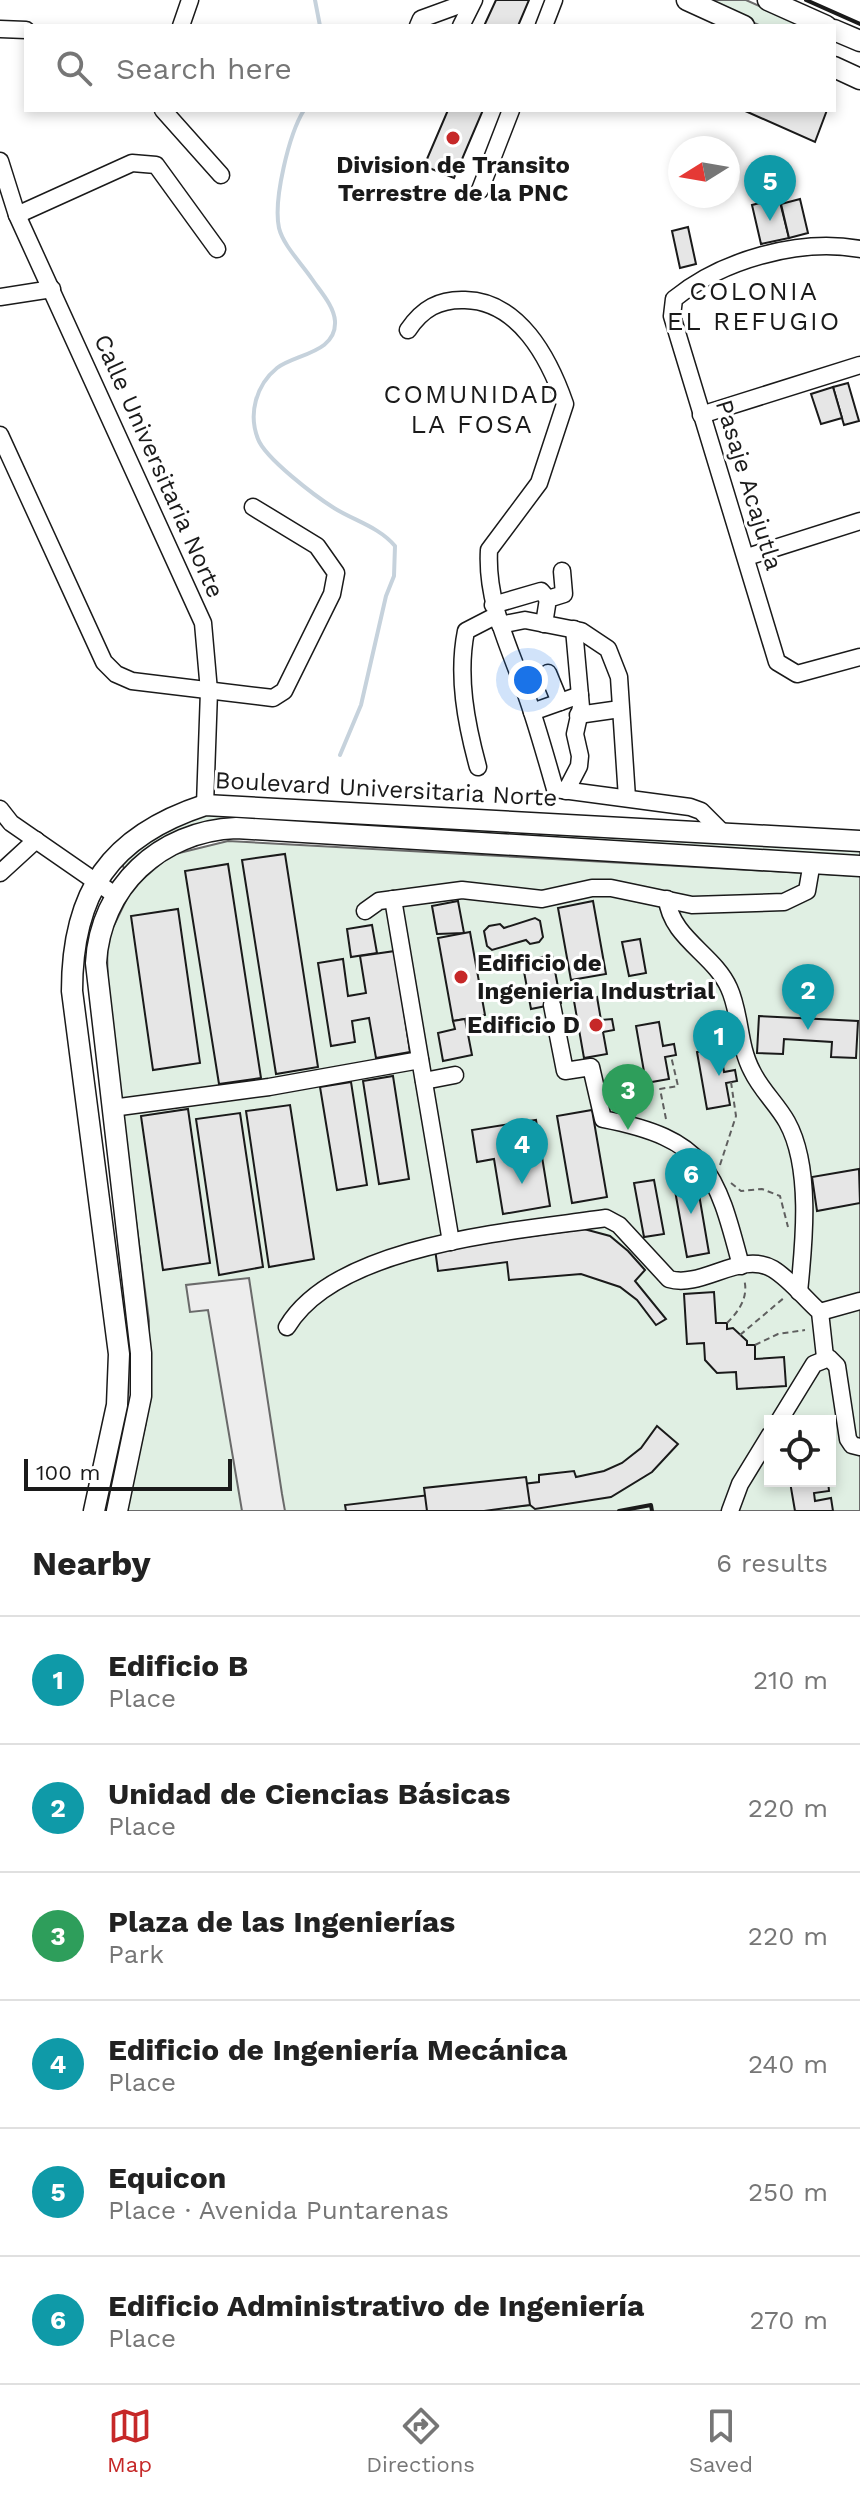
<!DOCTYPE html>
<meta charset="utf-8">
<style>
body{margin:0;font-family:"Work Sans",sans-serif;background:#f6f6f6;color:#222}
.controls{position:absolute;right:24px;bottom:24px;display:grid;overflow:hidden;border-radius:0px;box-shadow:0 4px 12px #0003}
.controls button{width:72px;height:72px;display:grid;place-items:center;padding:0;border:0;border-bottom:2px solid #e0e0e0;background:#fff;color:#222;font:40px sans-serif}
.compass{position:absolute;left:668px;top:136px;width:72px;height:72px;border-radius:50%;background:#fff;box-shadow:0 4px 12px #0003;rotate:259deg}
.scale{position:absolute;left:24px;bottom:20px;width:208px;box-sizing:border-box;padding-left:8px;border:4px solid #1a1a1a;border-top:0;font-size:22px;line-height:28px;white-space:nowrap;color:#1a1a1a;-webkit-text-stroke:6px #fff;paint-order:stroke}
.you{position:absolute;left:528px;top:680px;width:28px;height:28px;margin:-20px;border:6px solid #fff;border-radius:50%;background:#1a73e8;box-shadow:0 0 0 12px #1a73e833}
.badge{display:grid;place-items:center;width:52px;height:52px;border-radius:50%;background:#c62828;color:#fff;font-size:26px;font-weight:700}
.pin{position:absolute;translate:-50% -66px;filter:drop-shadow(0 2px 4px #0008)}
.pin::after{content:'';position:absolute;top:42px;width:28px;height:24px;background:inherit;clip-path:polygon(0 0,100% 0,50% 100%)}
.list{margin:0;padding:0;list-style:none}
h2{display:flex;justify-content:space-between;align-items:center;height:104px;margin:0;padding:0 32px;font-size:34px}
h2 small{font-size:26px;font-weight:400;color:#767676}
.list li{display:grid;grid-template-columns:52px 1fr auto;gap:24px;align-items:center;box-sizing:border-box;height:128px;padding:0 32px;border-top:2px solid #e0e0e0}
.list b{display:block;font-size:30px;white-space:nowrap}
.list p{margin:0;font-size:26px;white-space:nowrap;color:#767676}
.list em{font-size:26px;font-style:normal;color:#767676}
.icon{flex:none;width:44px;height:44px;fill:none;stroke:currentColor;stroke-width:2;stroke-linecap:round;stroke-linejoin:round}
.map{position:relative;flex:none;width:860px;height:1511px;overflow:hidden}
.search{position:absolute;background:#fff;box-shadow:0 4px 12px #0003;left:24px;right:24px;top:24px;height:88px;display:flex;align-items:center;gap:20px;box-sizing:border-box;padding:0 28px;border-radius:0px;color:#767676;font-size:30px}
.sheet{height:872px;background:#fff}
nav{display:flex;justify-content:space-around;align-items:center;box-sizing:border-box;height:112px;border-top:2px solid #e0e0e0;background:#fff;font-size:22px;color:#767676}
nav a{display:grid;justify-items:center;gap:4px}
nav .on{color:#c62828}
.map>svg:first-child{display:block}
.green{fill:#e0efe3;stroke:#6a6a6a;stroke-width:2;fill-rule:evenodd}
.parking{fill:#ededed;stroke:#6a6a6a;stroke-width:2}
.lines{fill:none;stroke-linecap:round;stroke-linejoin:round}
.stream{stroke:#c6d2dc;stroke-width:4}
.building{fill:#e6e6e6;stroke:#1a1a1a;stroke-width:2}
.minor-casing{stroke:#1a1a1a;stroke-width:19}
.major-casing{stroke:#1a1a1a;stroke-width:23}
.path{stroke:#5f5f5f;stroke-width:2;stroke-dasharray:6 4;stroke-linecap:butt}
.minor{stroke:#fff;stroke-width:16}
.major{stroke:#fff;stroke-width:20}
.wall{stroke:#1a1a1a;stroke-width:4}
.poi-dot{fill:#c62828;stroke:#fff;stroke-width:3}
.labels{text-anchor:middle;stroke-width:6;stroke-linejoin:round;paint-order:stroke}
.poi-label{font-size:24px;font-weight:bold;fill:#1a1a1a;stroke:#fff}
.street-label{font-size:24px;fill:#1a1a1a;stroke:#fff}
.neighbourhood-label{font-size:26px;letter-spacing:2px;fill:#1a1a1a;stroke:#fff}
</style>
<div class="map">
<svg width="860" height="1511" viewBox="0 0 860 1511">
<rect width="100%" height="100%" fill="#fff"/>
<g class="green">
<path d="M703,0H746L804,26H761Z"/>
<path d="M206,814L860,848V859L235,822L128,871L124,869L122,862L166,828Z"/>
<path d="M228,841L860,876V1511H126L146,1422L149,1321L108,1006L107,940L132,888L171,855ZM770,1421H830V1481H770Z"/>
</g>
<path class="parking" d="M249,1278L282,1494L285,1511H242L208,1310L190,1312L186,1285Z"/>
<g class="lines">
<g class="stream">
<path d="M315,0L320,26"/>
<path d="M304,110C289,134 273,200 279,228C283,245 302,264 312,279C320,291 334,306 335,321C337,353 295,354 277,368C256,385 248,414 258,439C265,458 315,496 334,508C355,521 379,527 395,546L394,576L386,596L361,705L340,755"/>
</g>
</g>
<g class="building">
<path d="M496,0H529L518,26H484Z"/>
<path d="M448,110H483L454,178L424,166Z"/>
<path d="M743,110H827L815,142Z"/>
<path d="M779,198L789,238L761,244L752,205Z"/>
<path d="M800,199L808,233L789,238L781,204Z"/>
<path d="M688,227L696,264L680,268L672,231Z"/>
<path d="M848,383L859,421L844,425L833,387Z"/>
<path d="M833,387L842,418L821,424L811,394Z"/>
<path d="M285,854L318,1067L276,1074L242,860Z"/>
<path d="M228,864L261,1078L219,1084L185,871Z"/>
<path d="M458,901L464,933L437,934L432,906Z"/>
<path d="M593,901L606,974L571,980L558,908Z"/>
<path d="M178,909L200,1063L153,1070L131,916Z"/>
<path d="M535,918L540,921L543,937L539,942L530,944L526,940L492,950L487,946L484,931L489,926L500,924L504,928Z"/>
<path d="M372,925L377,953L351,957L347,929Z"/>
<path d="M470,932L485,1015L472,1017L474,1025L466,1027L465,1019L453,1021L438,938Z"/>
<path d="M640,939L646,973L629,976L622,942Z"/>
<path d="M395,951L410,1052L376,1058L369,1018L352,1021L355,1042L331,1046L318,963L343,959L348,996L366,993L360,956Z"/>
<path d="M552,955L561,1003L531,1009L522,961Z"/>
<path d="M597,997L601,1020L612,1019L614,1030L603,1032L607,1054L584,1058L574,1001Z"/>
<path d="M759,1016L858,1021L856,1058L831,1057L832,1042L784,1039L783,1054L757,1053Z"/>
<path d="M465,1019L472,1055L443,1061L438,1033L455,1029L453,1021Z"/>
<path d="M659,1022L663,1046L674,1044L676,1055L665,1057L669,1079L646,1083L636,1026Z"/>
<path d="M720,1048L724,1072L735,1070L737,1081L726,1083L730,1105L707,1109L697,1052Z"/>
<path d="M393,1076L409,1179L379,1184L363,1081Z"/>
<path d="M351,1082L367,1185L337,1190L320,1087Z"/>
<path d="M290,1105L314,1259L269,1267L246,1111Z"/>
<path d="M188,1109L210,1263L163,1270L141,1116Z"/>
<path d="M592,1110L607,1197L572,1203L557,1116Z"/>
<path d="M240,1113L263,1267L219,1275L196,1119Z"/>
<path d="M536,1120L550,1206L503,1214L494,1159L477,1162L472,1130Z"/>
<path d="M859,1169L860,1203L817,1211L812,1177Z"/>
<path d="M695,1171L709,1253L687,1257L672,1174Z"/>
<path d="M654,1180L664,1234L644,1237L634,1183Z"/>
<path d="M584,1229L610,1236L628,1251L645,1270L635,1281L666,1319L656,1325L637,1300L620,1287L581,1274L509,1280L507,1262L438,1271L435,1249Z"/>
<path d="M714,1292L716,1323H727V1329L733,1328L747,1341V1345H755V1359L784,1357L786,1386L737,1389L736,1372L717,1373L705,1360L704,1343L687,1344L684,1294Z"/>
<path d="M657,1426L678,1444L652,1472L611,1497L535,1509L530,1505L463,1511H346L345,1505L539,1482V1475L574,1471L576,1477L604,1471L622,1463L641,1448Z"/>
<path d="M526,1477L530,1505L484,1511H427L424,1488Z"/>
<path d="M828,1481L829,1491L814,1493L815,1501L831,1498L833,1511H795L790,1482Z"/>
</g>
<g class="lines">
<defs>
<g id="minor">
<path d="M181,26L190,0"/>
<path d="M418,26L421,19L473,0"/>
<path d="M461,26L474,0"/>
<path d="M544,26L554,0"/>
<path d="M0,29L26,30"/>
<path d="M163,110L221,175"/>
<path d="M0,161L17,215L203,623L209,691L205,805"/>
<path d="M480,190L511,110"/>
<path d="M17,215L132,163L156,165L217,249"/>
<path d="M860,249C799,238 722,260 674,299L672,316L777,662L797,674L860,657"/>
<path d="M0,297L52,289"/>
<path d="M408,330C422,309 439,299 465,300C519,301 549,358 565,404L539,483L489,550C486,602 509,646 526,694C537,725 546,758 555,789L690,807L701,811L723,833"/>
<path d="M701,415L860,365"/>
<path d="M0,435L104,662L116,674L132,681L273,698L284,691L332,594L336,573L317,546L253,507"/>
<path d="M747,557L860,521"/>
<path d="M493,605L541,591L548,599"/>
<path d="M544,624L548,599L564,594L562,571"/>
<path d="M500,625L525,620L581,631L608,649L619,677L627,798"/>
<path d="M548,673L560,702"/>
<path d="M532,712L580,695"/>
<path d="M578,715L620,709"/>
<path d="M478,767C466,723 457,676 466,631L497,615"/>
<path d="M566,791L579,766L580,756L575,734L581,707L574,629"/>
<path d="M0,809L11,823L115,895"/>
<path d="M0,873L36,840"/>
<path d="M393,899L451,1242"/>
<path d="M667,899C671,938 714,954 729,988C741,1014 738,1045 752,1071C761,1090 777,1104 787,1122C812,1167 804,1243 799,1292"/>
<path d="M365,911L379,901L462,890L542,899L592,888H611L692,905L784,902L807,891L812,862"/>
<path d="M552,1005L565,1071L591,1067L603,1119C706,1139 716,1170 741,1266"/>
<path d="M424,1081L455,1075"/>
<path d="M112,1108L269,1087L420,1060"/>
<path d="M820,1312L860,1301"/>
<path d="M287,1327C337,1243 518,1231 606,1218L619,1225L669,1279C702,1289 741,1250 773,1269C791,1280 805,1299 820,1312L825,1357"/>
<path d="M779,1421L814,1364L829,1358L837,1366L848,1439L852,1445L860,1447"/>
<path d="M730,1511L740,1484L770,1435"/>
</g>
<g id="major">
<path d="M687,0L744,26"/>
<path d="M768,0L826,26"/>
<path d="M834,30L860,41"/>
<path d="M834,67L860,79"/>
<path d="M94,1511L117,1405L119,1354L72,991C72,892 110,836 205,805L860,841"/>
<path d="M117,1511L141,1396V1353L96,963C100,887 160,831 236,828L860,866"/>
</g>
</defs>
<use href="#minor" class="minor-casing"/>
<use href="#major" class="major-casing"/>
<g class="path">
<path d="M613,1094L634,1109"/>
<path d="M666,1119L660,1089L678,1086L671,1056"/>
<path d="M720,1165L736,1116L731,1082"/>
<path d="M731,1183L741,1191L762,1189L780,1196L788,1227"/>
<path d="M727,1323C739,1311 749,1297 744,1279"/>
<path d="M740,1335L785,1297"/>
<path d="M755,1345L778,1334L805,1330"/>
</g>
<use href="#minor" class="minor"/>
<use href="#major" class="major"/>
<g class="wall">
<path d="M806,0L860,24"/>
<path d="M619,1511L651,1505L652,1511"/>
</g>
</g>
<g class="poi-dot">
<circle cx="453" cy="138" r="8"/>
<circle cx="461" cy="977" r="8"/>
<circle cx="596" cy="1025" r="8"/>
</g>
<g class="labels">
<g class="poi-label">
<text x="453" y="173">Division de Transito<tspan x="453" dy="28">Terrestre de la PNC</tspan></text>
<text x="477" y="971" text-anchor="start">Edificio de<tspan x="477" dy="28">Ingenieria Industrial</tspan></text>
<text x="580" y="1033" text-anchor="end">Edificio D</text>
</g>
<g class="street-label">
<text transform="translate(159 466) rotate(66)" y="8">Calle Universitaria Norte</text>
<text transform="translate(749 485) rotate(73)" y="8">Pasaje Acajutla</text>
<text transform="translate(386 789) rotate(3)" y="8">Boulevard Universitaria Norte</text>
</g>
<g class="neighbourhood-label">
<text x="754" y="300">COLONIA<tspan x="754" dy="30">EL REFUGIO</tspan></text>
<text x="472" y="403">COMUNIDAD<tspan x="472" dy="30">LA FOSA</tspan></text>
</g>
</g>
</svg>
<div class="controls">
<button><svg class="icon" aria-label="locate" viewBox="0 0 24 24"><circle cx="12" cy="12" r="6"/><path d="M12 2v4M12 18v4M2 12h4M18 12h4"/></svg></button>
</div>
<svg class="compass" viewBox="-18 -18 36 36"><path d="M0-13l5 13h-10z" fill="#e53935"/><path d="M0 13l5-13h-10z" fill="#767676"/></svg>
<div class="scale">100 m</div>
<div class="you"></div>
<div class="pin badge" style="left:719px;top:1076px;background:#0f9aa8">1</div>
<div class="pin badge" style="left:808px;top:1030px;background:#0f9aa8">2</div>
<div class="pin badge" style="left:628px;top:1130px;background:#2e9e5b">3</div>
<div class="pin badge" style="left:522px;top:1184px;background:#0f9aa8">4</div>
<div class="pin badge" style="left:770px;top:221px;background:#0f9aa8">5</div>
<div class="pin badge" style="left:691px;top:1214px;background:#0f9aa8">6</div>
<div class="search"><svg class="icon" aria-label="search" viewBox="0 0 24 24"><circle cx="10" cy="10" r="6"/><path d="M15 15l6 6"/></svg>Search here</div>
</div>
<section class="sheet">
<h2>Nearby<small>6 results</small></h2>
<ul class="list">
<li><span class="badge" style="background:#0f9aa8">1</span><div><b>Edificio B</b><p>Place</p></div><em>210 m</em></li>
<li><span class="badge" style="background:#0f9aa8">2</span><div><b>Unidad de Ciencias Básicas</b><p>Place</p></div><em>220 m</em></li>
<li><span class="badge" style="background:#2e9e5b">3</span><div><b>Plaza de las Ingenierías</b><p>Park</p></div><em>220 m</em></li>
<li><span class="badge" style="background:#0f9aa8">4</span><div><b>Edificio de Ingeniería Mecánica</b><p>Place</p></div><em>240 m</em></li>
<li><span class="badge" style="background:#0f9aa8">5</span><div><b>Equicon</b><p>Place · Avenida Puntarenas</p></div><em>250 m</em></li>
<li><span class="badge" style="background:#0f9aa8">6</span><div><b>Edificio Administrativo de Ingeniería</b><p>Place</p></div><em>270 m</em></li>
</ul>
</section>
<nav>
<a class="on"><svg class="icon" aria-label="map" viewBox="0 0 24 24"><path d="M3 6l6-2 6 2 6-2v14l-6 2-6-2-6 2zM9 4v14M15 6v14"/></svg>Map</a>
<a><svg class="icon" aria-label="directions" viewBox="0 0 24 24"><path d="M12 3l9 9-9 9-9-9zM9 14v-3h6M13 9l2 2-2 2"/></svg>Directions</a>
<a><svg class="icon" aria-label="saved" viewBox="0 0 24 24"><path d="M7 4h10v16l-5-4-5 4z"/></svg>Saved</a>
</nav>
